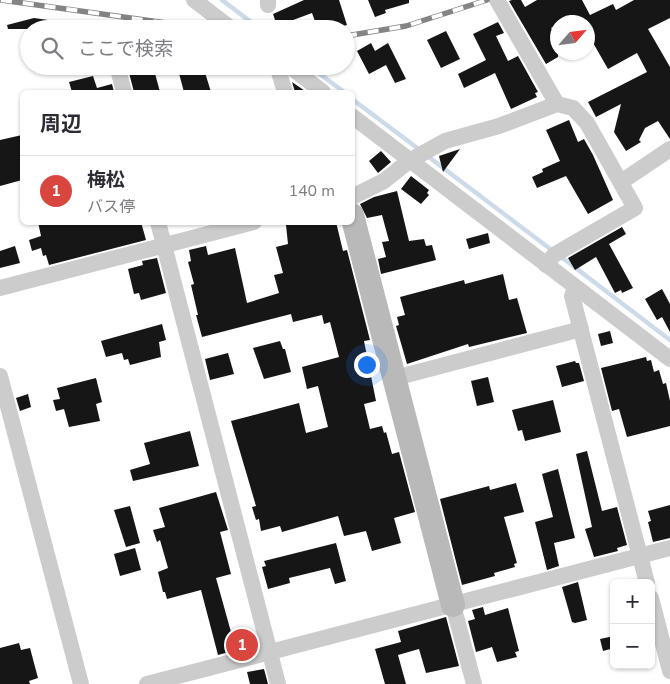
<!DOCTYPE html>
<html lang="ja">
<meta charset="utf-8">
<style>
body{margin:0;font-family:"Nunito Sans","Noto Sans JP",sans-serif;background:#f7f7f7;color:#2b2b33}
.controls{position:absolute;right:15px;bottom:15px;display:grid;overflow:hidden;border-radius:8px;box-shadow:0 1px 4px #0004}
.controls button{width:45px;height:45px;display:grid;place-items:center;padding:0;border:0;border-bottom:1px solid #e1e1e2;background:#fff;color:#2b2b33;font:25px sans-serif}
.compass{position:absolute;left:550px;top:15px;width:45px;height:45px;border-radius:50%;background:#fff;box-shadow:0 1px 4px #0004;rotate:62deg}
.you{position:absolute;left:366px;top:364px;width:18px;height:18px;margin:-12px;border:4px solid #fff;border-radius:50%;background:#1a73e8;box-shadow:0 0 0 8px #1a73e833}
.badge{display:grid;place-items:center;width:32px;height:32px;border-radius:50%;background:#d8463f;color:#fff;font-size:16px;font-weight:700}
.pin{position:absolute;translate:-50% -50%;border:2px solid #fff;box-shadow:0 1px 5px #0006}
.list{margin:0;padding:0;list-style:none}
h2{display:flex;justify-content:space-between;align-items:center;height:65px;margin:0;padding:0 20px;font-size:21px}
h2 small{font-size:16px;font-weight:400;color:#7c7c81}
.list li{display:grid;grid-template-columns:32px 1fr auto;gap:15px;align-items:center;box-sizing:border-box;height:70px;padding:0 20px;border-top:1px solid #e1e1e2}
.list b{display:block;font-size:19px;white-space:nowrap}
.list p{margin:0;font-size:16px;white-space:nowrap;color:#7c7c81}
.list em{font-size:16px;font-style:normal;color:#7c7c81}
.icon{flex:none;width:28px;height:28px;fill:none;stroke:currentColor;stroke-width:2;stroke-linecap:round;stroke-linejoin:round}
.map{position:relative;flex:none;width:670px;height:684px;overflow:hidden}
.search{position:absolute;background:#fff;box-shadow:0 1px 4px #0004;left:20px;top:20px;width:335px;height:55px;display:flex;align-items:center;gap:12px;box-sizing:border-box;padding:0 18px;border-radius:28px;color:#7c7c81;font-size:19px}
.panel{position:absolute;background:#fff;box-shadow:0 1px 4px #0004;left:20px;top:90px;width:335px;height:135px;border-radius:8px}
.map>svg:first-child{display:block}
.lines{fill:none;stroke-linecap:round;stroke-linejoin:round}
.stream{stroke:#ccdae9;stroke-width:4.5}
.building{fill:#161616}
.street{stroke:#ccc;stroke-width:16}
.secondary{stroke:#b9b9b9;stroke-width:24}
.rail-casing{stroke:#848484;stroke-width:5.5}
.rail{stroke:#fff;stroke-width:4;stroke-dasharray:11;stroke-linecap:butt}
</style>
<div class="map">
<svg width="670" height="684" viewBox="0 0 670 684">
<rect width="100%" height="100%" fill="#fff"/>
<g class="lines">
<g class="stream">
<path d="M222,0L260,29"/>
<path d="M309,66L344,92"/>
<path d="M352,99L420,150"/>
<path d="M426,155L553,251"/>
<path d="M560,256L670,340"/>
</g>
</g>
<g class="building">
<path d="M304,0H339L347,25L336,28L335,25L328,27L327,24L317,27L312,13L277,26L273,14Z"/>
<path d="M368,0H409V3L385,10L386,13L375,17Z"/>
<path d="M512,0H521L525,7L537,0H582L590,15L613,4L616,10L634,0H670V18L648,29L670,67V139L658,121L645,128L639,140L641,142L626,151L614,132L621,104L596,117L588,102L647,72L637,53L608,69L588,34V22H578L574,15L551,28L558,39V57L546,64L509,1Z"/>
<path d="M34,18L62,22L61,29H8L7,25Z"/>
<path d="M498,22L504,33L496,36L508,61L518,56L538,92L535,93L537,97L511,109L495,73L464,88L458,74L486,60L473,34Z"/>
<path d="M446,31L460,59L441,68L427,40Z"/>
<path d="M371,43L375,51L388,43L406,79L395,83L386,65L369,74L357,51Z"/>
<path d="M137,66H153L160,92H134L128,69Z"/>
<path d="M177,66H203L211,92H184Z"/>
<path d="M93,76L97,88L112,84L114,92H72L69,82Z"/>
<path d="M292,82L305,91L306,92H295Z"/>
<path d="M569,120L578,142L584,139L593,155L613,200L588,214L566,176L537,188L532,177L543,172L542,169L560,161L546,130Z"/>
<path d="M22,135V180L0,186V140Z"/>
<path d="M460,149L443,172L439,156Z"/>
<path d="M381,151L391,162L378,173L369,161Z"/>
<path d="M411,176L429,190L427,193L429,195L421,204L401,189Z"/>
<path d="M397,191L409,241L424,239L426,246L432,245L436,260L381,274L378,259L386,257L382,242L389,241L382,215L367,218L360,204L374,197Z"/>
<path d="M38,222H141L146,240L49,265L46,255L43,256L41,248L32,251L29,240L41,236Z"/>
<path d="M296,222H336L343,251L347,250L370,340L364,341L376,401L364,404L370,429L382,426L384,433L386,432L392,454L399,452L415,512L394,518L401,543L372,551L366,531L344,536L338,516L282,532L280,526L261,531L259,519L256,520L252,507L256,506L231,421L299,403L306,433L328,427L318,386L307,389L302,367L339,357L330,322L324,324L322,315L293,322L291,314L202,337L196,315H198L191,285L194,284L188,262L191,261L189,250L206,246L208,255L235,248L247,303L279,293L274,275L283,273L276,247L288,244L286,225Z"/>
<path d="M622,227L626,234L609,244L633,288L622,293L621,290L615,293L596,257L575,270L568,258Z"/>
<path d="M488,233L490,243L469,249L466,239Z"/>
<path d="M15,246L20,263L0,268V251Z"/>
<path d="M157,258L166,293L141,300L139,293L134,294L128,269L143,265L142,261Z"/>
<path d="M503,274L509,300L517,298L527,333L469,347L468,344L407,364L396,326L399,325L397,317L405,315L400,297L464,280L465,284Z"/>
<path d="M662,289L670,304V332L662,317L657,320L645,299Z"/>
<path d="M162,324L166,340L159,342L161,357L130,365L128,359L124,360L122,353L106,357L101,341Z"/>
<path d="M610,331L613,343L601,346L598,334Z"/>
<path d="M280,341L283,349H285L291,372L264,379L253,348Z"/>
<path d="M228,353L234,374L210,380L205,359Z"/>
<path d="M646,357L647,361L651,360L654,372L659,370L663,384L666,383L670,401V426L627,437L619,409L612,411L601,368Z"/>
<path d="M575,361L576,363H579L584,381L562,387L556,366Z"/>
<path d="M488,377L494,402L477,406L471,381Z"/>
<path d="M96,378L102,402L96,404L100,421L69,427L64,409L56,411L53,400L60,399L57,388Z"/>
<path d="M28,394L31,407L20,411L16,398Z"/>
<path d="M553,400L561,432L525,441L522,430L518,431L512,410Z"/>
<path d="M190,431L199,466L133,481L130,470L150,464L144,443Z"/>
<path d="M587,451L602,511L617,507L627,545L617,548L618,551L594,557L585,529L592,527L576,454Z"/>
<path d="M558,469L575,538L554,543L559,566L547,570L535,522L553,517L542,474Z"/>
<path d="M516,483L524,512L504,517L517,563L514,564L515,567L494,573L495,576L462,585L440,499L489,486L490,490Z"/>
<path d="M216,492L228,530L220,532L231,574L216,578L236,650L218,655L201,590L167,599L165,592H163L158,572L168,568L160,540L157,542L153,530L165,527L159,508Z"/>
<path d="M670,505V538L653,542L648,522L651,521L648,511Z"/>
<path d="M130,506L140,543L126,547L114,510Z"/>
<path d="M336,543L346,581L335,584L330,568L289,578L290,583L268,589L262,567L266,566L264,561Z"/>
<path d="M135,548L141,570L120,576L114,554Z"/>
<path d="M578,582L587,620L575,623L572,622L562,587Z"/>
<path d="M483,607L485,615L508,608L519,651L515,652L517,657L497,662L492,647L476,652L468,621L475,619L472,610Z"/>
<path d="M446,617L459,666L426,673L419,649L398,655L406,684H385L375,649L401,642L398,631Z"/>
<path d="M614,636V648L603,651L600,639Z"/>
<path d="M19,643L21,650L30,648L38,678L29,681L30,684H0V648Z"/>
<path d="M264,669L268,684H250L247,672Z"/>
</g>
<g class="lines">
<g class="street">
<path d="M194,0L228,26"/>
<path d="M268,0V5"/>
<path d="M497,0L557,104"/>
<path d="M117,66L124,92"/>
<path d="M277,66L285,92"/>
<path d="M289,66L323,92"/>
<path d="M352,116L670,359"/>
<path d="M621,182L670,149"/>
<path d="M352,197L384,181L409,161L445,141L499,126L557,104L573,108L587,123L635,208L554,255L546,265"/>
<path d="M158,222L278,684"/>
<path d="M0,288L254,222"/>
<path d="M575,288L572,296L647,583"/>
<path d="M0,376L81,684"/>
<path d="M395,378L581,329"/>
<path d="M651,598L670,671"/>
<path d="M453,605L474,684"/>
<path d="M147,684L670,548"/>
</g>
<path class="secondary" d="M352,215L453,605"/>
<defs>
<g id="rail">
<path d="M1,0L210,29"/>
<path d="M346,36L406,26L487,0"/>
</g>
</defs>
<use href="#rail" class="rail-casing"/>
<use href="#rail" class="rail"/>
</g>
</svg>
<div class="controls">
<button>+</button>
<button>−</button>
</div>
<svg class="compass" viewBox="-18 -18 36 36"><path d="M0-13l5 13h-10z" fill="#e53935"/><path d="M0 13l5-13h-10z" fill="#7c7c81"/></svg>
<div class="you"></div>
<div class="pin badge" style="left:242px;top:645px">1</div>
<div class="search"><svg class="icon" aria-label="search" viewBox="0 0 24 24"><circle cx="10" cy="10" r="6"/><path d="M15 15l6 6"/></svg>ここで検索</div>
<section class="panel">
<h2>周辺<small></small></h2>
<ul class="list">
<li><span class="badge">1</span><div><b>梅松</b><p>バス停</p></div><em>140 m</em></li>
</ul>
</section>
</div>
